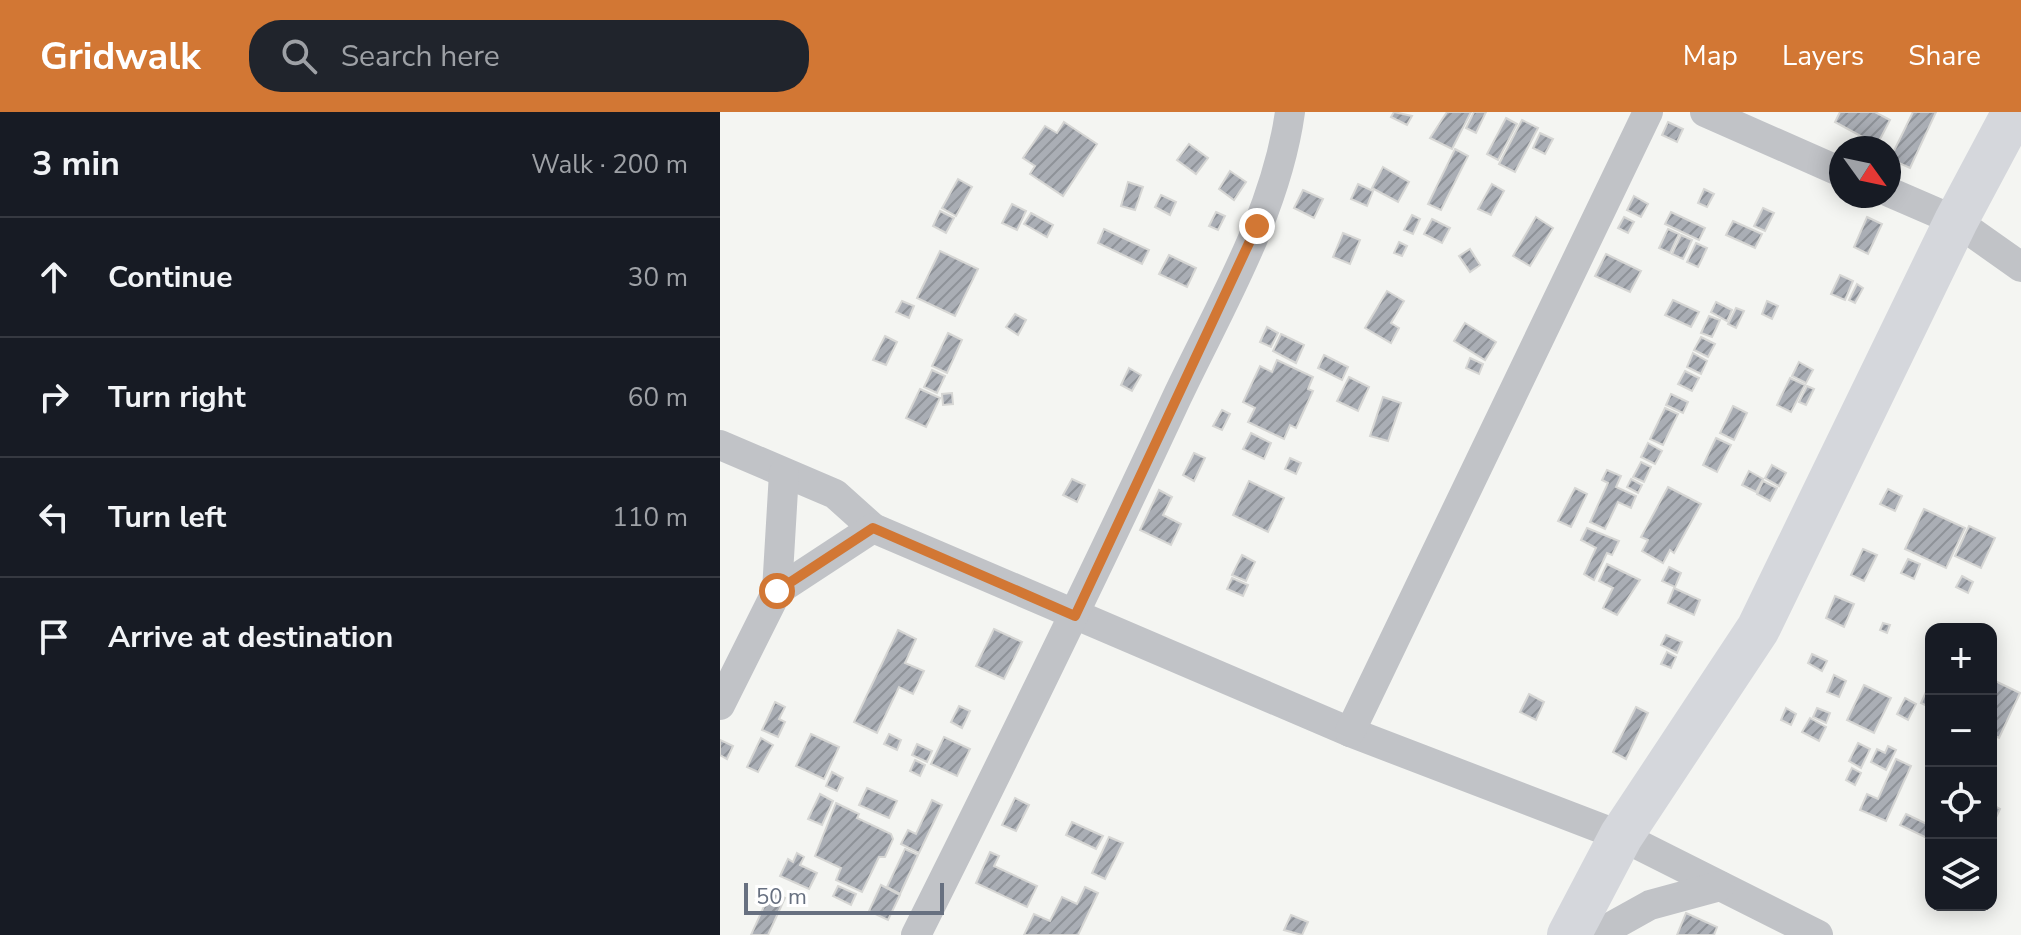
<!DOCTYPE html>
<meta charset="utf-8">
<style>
body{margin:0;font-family:"Nunito Sans",sans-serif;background:#20242c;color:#f1f3f6}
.controls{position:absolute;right:24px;bottom:24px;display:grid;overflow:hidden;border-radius:16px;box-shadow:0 4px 20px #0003}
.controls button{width:72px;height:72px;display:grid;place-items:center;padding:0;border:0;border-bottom:2px solid #363941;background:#171b24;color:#f1f3f6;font:40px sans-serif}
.compass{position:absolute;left:1109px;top:24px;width:72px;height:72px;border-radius:50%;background:#171b24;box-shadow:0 4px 20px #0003;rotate:123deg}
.scale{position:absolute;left:24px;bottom:20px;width:200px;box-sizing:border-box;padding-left:8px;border:4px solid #677080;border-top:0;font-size:22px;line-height:28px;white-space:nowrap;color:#677080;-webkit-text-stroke:6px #fff;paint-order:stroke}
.stop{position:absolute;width:24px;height:24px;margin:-18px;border:6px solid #d27734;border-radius:50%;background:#fff}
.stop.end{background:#d27734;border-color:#fff;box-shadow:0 2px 8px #0008}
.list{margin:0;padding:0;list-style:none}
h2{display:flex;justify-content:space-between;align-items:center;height:104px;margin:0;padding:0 32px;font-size:34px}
h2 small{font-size:26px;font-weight:400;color:#9ea1a6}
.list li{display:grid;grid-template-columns:52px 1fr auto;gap:24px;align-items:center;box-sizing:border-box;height:120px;padding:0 32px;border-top:2px solid #363941}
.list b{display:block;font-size:30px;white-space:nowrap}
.list em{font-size:26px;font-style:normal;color:#9ea1a6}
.icon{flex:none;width:44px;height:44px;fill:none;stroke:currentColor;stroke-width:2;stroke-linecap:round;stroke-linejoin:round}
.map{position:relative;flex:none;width:1301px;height:823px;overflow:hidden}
header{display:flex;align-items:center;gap:48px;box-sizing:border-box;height:112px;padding:0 40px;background:#d27734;color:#fff}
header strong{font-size:38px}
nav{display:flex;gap:44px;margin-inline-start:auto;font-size:28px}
.search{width:560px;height:72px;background:#20242c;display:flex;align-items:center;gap:20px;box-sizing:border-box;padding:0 28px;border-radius:32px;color:#9ea1a6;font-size:30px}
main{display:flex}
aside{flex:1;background:#171b24}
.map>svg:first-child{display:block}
.building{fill:url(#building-hatch);stroke:#d6d6d4;stroke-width:2}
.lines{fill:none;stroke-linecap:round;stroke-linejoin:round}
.street{stroke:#c1c3c7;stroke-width:30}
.secondary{stroke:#d5d7dc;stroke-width:44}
.route{stroke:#d27734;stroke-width:10}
</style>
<header>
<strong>Gridwalk</strong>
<div class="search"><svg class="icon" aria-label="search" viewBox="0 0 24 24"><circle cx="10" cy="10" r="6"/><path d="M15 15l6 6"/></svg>Search here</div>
<nav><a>Map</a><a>Layers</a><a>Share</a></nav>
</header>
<main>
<aside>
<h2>3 min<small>Walk · 200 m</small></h2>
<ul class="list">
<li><svg class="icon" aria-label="ahead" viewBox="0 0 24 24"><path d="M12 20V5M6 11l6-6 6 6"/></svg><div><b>Continue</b></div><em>30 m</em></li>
<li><svg class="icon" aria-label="right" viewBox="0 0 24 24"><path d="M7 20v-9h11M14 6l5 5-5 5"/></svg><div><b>Turn right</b></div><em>60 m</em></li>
<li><svg class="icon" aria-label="left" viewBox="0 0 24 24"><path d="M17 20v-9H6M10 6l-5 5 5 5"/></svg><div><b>Turn left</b></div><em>110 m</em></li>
<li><svg class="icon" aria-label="arrive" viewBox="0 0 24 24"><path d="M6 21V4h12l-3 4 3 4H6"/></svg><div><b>Arrive at destination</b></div></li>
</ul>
</aside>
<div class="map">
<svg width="1301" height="823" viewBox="0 0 1301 823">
<defs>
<pattern id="building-hatch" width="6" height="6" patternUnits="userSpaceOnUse" patternTransform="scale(2)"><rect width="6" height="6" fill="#aaaeb5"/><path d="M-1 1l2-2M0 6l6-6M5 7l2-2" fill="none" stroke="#8e9298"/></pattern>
</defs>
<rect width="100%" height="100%" fill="#f4f5f2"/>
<g class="building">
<path d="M674,0L692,4L687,13L671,5Z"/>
<path d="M727,0H751L732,37L710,26Z"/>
<path d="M754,0H766L756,21L746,16Z"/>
<path d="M1120,0H1155L1170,8L1157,33L1115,10Z"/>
<path d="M1193,0H1216L1190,56L1170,47Z"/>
<path d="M786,6L797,12L778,48L767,42Z"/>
<path d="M802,8L818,16L795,60L779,52Z"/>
<path d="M344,10L377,32L343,84L310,62L315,54L303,46L325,14L337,21Z"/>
<path d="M948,10L963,17L957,30L942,23Z"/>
<path d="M820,21L833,27L825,42L813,36Z"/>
<path d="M469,32L488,46L476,62L457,48Z"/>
<path d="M735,37L748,44L721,98L708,92Z"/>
<path d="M663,55L689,70L678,90L652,76Z"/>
<path d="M510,59L526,70L514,88L499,77Z"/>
<path d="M238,67L252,75L236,104L222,96Z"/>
<path d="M408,70L423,75L415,98L401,94Z"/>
<path d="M638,72L653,79L647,94L631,87Z"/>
<path d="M772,72L784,79L771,103L758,97Z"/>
<path d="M984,77L994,82L987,95L978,91Z"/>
<path d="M583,78L603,87L594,106L574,96Z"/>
<path d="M441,83L456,90L450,103L435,95Z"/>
<path d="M914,84L928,92L921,105L907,98Z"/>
<path d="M292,92L306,99L297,118L282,111Z"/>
<path d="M1043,96L1054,101L1045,119L1034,114Z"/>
<path d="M220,99L234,106L226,121L213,114Z"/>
<path d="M496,100L505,104L498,118L489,114Z"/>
<path d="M951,100L985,116L979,128L945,112Z"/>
<path d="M311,101L333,113L327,125L304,112Z"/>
<path d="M692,103L700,107L693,122L684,118Z"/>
<path d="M816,105L833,116L810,154L793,144Z"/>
<path d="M904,105L914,110L908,121L898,116Z"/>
<path d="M1147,105L1162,112L1148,142L1134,135Z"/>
<path d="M712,107L730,116L722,131L704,122Z"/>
<path d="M1013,109L1042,122L1035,136L1006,123Z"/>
<path d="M384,117L429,138L422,152L378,131Z"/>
<path d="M948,117L959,122L950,141L939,136Z"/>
<path d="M623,121L640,128L630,152L613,145Z"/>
<path d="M961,123L972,128L963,147L952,142Z"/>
<path d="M679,130L687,134L682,144L674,141Z"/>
<path d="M976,131L987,136L978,155L967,150Z"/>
<path d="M750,137L760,153L750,160L739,144Z"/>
<path d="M220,139L258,157L235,204L197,186Z"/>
<path d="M886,142L921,159L910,180L875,164Z"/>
<path d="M449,143L476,156L467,175L439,162Z"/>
<path d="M1120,163L1133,169L1125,188L1111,182Z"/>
<path d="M1137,172L1143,176L1135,191L1129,188Z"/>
<path d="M667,179L684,189L671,211L679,216L671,231L645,216Z"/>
<path d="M953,188L979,200L971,215L945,203Z"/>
<path d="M182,189L194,194L189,206L176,200Z"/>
<path d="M1047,189L1058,194L1052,207L1042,202Z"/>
<path d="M996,190L1012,198L1007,209L991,200Z"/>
<path d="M1016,196L1024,199L1016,216L1008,212Z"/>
<path d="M295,202L306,208L298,223L286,215Z"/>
<path d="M989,204L1000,208L992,225L981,221Z"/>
<path d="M745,211L776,230L765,248L734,229Z"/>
<path d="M547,215L558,221L551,235L540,230Z"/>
<path d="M228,221L242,228L227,261L212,254Z"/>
<path d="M561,222L584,233L576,251L553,239Z"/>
<path d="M165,224L177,230L166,253L153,248Z"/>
<path d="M981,225L995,232L988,245L974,238Z"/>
<path d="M973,241L987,249L981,262L967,255Z"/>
<path d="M604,243L628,255L622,268L598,256Z"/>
<path d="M750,246L763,252L759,262L746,256Z"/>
<path d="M557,248L593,265L588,277L593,279L576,316L570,313L564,327L528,310L535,296L523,290L540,254L552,260Z"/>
<path d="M1079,250L1093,258L1086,271L1072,264Z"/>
<path d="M409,256L421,263L412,279L401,273Z"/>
<path d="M212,258L225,264L217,281L204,275Z"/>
<path d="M965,259L979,266L972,279L958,272Z"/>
<path d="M629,265L649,275L638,299L617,289Z"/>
<path d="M1070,266L1085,273L1071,300L1057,293Z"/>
<path d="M1087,274L1094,277L1086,293L1079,290Z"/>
<path d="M200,277L220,286L206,315L186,306Z"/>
<path d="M232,281L233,292L223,293L222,282Z"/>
<path d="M951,282L968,290L963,301L946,293Z"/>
<path d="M663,285L681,291L668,329L650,324Z"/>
<path d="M1013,294L1027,301L1014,328L1000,321Z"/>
<path d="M945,296L958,302L943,333L930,327Z"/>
<path d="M502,298L510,302L502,318L493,314Z"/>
<path d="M531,321L551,331L544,347L523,337Z"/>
<path d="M996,326L1011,333L997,360L983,353Z"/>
<path d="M928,331L942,339L935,352L921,345Z"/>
<path d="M474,341L485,346L474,369L463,363Z"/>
<path d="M570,346L581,351L576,362L565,357Z"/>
<path d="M921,350L931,355L924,370L913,365Z"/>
<path d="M1052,353L1066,361L1059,374L1045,366Z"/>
<path d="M887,358L901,364L896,375L916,384L911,396L898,390L885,417L870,410L888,371L882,368Z"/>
<path d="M1029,359L1043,367L1036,380L1022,373Z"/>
<path d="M352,367L365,373L357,390L343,383Z"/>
<path d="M911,367L922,373L918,381L907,375Z"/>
<path d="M529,369L564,386L548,420L513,403Z"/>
<path d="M1043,369L1057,376L1050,389L1037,382Z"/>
<path d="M948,375L981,392L954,441L950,438L943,451L922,439L928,428L921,425Z"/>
<path d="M855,376L867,382L851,415L838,409Z"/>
<path d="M1168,377L1182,384L1175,399L1160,392Z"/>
<path d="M439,378L452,385L443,403L461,412L451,433L420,418Z"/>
<path d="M1204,397L1245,416L1226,456L1185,437Z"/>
<path d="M1249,414L1275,426L1261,456L1235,444Z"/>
<path d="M867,416L899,429L892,443L887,441L874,468L864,462L876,436L861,428Z"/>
<path d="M1143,437L1157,443L1144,469L1131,463Z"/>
<path d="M522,443L535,450L526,469L512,463Z"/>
<path d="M1188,447L1200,452L1194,467L1181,461Z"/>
<path d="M887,452L920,468L897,503L883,496L893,476L879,469Z"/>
<path d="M949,455L961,461L955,475L942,469Z"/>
<path d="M1242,464L1253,470L1248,481L1236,475Z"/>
<path d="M512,466L528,473L523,484L507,477Z"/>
<path d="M954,476L980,488L974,503L948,491Z"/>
<path d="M1115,484L1134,492L1124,515L1106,506Z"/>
<path d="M1163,511L1170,513L1167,521L1160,518Z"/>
<path d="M274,517L302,530L284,567L256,554Z"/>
<path d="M178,518L196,527L185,551L204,559L193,582L179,575L157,621L134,610Z"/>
<path d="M946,523L962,530L957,541L941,533Z"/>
<path d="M947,540L956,545L951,556L941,552Z"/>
<path d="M1092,542L1107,549L1102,559L1088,551Z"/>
<path d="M1114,563L1126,569L1119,585L1107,580Z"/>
<path d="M1271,567L1300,581L1279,626L1271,622Z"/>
<path d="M1144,573L1171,586L1154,621L1127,608Z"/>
<path d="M1206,580L1211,583V596L1201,591Z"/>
<path d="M809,582L824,590L816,608L800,600Z"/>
<path d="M1185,586L1196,592L1188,608L1177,602Z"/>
<path d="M55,590L65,595L59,607L65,610L58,625L42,618Z"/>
<path d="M239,594L250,599L242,616L231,610Z"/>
<path d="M916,595L928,601L906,647L893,640Z"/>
<path d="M1066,596L1076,602L1071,613L1061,608Z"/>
<path d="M1097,596L1110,601L1106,611L1093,605Z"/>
<path d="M1090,606L1106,615L1099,629L1082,620Z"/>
<path d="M91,622L119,635L104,667L76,654Z"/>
<path d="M169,622L181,628L177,638L164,632Z"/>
<path d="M224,625L250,637L237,664L211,652Z"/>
<path d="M41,626L53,633L38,660L27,655Z"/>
<path d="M0,628L13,634L7,647L0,643Z"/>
<path d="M1138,631L1150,637L1141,656L1129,649Z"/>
<path d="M197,632L212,639L207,650L192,643Z"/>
<path d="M1168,634L1176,638L1166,658L1151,650L1157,637L1165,641Z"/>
<path d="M1176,647L1191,654L1166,709L1140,698L1147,682L1158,687Z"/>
<path d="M195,648L205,653L200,664L190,659Z"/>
<path d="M1132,656L1141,661L1135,673L1126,668Z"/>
<path d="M112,660L123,666L117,679L106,674Z"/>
<path d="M147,676L177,689L169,706L139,693Z"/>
<path d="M100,682L113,689L102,713L88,707Z"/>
<path d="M295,686L309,693L296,719L282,713Z"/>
<path d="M212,688L222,693L199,741L181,732L188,718L196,722Z"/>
<path d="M116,691L139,702L137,706L171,722L173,727L165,745H159L142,780L116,768L121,756L95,744Z"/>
<path d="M1271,692L1280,697L1272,714L1271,713Z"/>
<path d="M1186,702L1209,713L1207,718L1211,720V728L1180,713Z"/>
<path d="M352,710L383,724L376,737L346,723Z"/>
<path d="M389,725L403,731L385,767L372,761Z"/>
<path d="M185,737L198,743L180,782L167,775Z"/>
<path d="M270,740L279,744L274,754L317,774L307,795L256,771Z"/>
<path d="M77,741L84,745L80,753L97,761L89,777L60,764L68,747L73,750Z"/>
<path d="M161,773L180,783L168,808L149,799Z"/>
<path d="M118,774L136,782L131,793L113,784Z"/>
<path d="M365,775L378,781L358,823H304L314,802L330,809L342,785L357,792Z"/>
<path d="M51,779L65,786L48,823H31Z"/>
<path d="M966,801L997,815L994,823H957Z"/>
<path d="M571,803L588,810L582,823L564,818Z"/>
</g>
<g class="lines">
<g class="street">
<path d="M985,0L1121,60"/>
<path d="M1169,80L1236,109L1301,155"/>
<path d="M0,333L115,382L153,416L630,620L901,724L1098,823"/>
<path d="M57,479L153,416"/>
<path d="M0,593L57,479L64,361"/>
<path d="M630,620L928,0"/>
<path d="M196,823C285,645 373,466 457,285C500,194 556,101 570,0"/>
<path d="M876,823L930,793L1000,774"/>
</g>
<path class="secondary" d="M849,823L901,724L1038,517L1236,109L1294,0"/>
</g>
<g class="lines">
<path class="route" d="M57,479L153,416L355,504L537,114"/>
</g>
</svg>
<div class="controls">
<button>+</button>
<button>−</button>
<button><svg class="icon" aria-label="locate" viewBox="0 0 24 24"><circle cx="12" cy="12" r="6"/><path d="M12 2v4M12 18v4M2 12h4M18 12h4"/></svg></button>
<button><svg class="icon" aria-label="layers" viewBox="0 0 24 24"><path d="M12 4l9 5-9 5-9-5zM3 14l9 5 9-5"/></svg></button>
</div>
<svg class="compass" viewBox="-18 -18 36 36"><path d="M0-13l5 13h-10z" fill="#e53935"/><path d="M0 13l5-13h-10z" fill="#9ea1a6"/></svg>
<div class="scale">50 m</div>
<div class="stop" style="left:57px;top:479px"></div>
<div class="stop end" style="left:537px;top:114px"></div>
</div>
</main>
